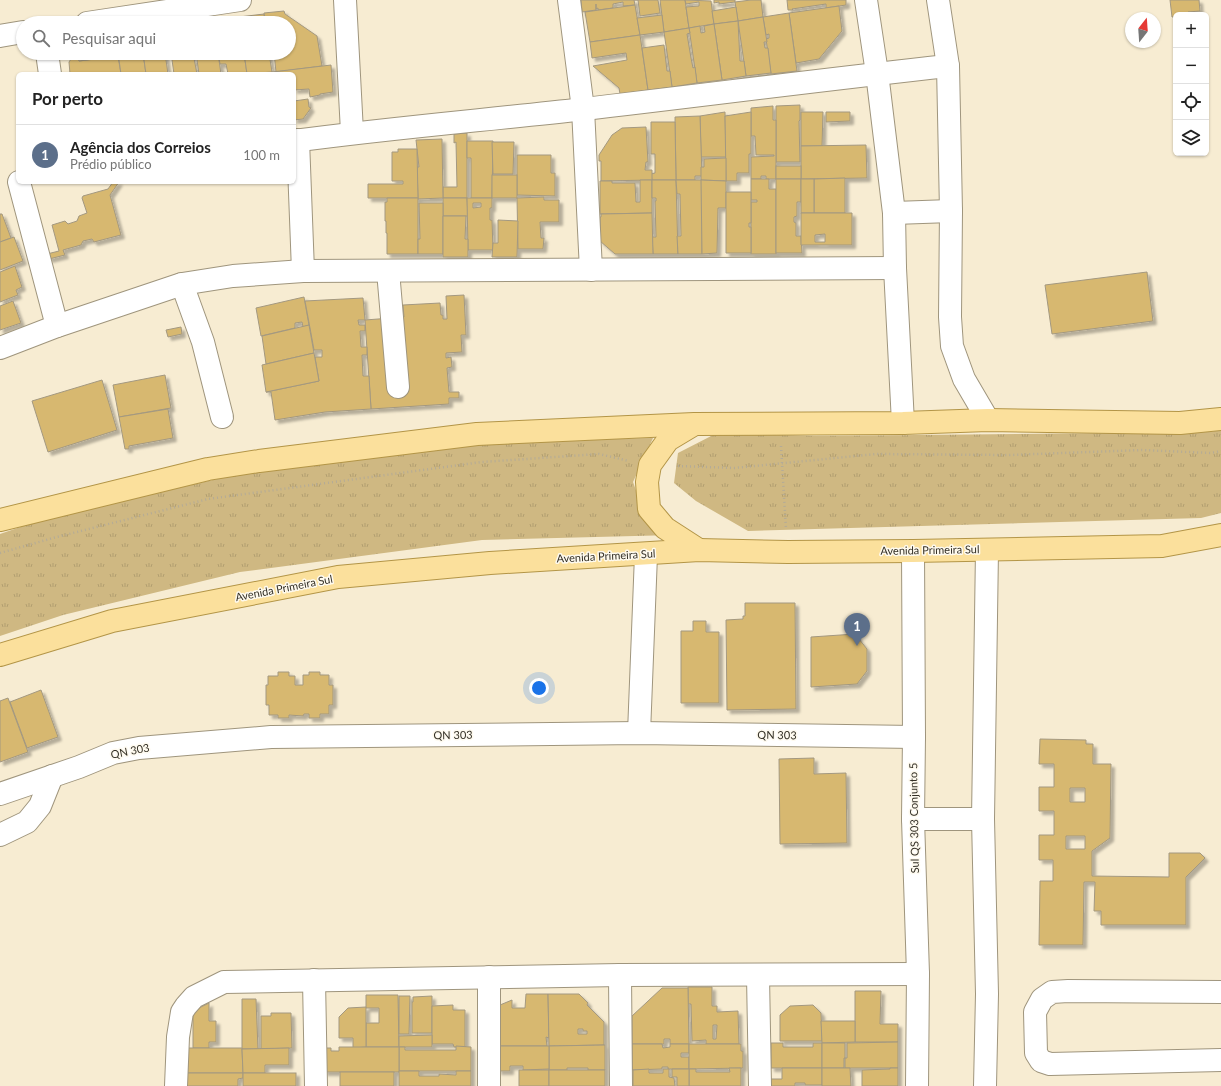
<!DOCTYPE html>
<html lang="pt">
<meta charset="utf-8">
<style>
body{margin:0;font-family:Lato,sans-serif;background:#f6f6f6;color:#222}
.controls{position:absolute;right:12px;top:12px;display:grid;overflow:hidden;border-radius:6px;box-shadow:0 1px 3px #0004}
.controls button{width:36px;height:36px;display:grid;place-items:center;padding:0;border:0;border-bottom:1px solid #e0e0e0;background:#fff;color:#222;font:20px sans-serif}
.compass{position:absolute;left:1125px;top:12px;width:36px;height:36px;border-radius:50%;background:#fff;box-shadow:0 1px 3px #0004;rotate:17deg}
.you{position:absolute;left:539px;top:688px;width:14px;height:14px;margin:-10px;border:3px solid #fff;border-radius:50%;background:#1a73e8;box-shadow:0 0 0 6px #1a73e833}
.badge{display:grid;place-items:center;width:26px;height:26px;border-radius:50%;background:#111827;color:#fff;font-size:13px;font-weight:700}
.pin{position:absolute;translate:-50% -33px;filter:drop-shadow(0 1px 2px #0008)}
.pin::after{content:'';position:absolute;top:21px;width:14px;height:12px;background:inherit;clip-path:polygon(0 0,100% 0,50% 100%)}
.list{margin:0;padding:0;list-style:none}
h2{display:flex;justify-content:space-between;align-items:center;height:52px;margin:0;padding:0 16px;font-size:17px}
h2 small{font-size:13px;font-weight:400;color:#767676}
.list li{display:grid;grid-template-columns:26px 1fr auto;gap:12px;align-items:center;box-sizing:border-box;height:60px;padding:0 16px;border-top:1px solid #e0e0e0}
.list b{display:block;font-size:15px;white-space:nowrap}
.list p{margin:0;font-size:13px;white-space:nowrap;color:#767676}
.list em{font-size:13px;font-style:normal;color:#767676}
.icon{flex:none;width:22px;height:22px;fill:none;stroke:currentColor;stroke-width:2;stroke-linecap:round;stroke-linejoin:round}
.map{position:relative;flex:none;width:1221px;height:1086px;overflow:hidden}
.search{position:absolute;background:#fff;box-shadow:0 1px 3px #0004;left:16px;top:16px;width:280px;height:44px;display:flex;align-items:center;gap:10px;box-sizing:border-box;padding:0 14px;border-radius:22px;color:#767676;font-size:15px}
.panel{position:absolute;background:#fff;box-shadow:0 1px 3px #0004;left:16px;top:72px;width:280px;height:112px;border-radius:6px}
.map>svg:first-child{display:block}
.park{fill:url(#park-tufts)}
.building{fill:#d7b86f;stroke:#a39880;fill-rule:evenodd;filter:url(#shadow)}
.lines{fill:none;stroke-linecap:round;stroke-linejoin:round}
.minor-casing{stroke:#9f957d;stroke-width:24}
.major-casing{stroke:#b39547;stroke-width:24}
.path{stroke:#b4ab97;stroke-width:2.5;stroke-dasharray:1 3;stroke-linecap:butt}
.minor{stroke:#fff;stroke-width:22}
.major{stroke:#fbe09c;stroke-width:22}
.labels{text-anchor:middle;stroke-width:3;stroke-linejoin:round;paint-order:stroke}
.street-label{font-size:11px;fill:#332f25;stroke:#fefaef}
</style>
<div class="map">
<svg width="1221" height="1086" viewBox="0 0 1221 1086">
<defs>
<pattern id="park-tufts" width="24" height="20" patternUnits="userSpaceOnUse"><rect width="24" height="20" fill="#cfb882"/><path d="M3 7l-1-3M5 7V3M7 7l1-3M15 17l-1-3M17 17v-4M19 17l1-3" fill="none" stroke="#b29e70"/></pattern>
<filter id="shadow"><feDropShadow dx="3.5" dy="3.5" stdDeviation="1" flood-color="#0004"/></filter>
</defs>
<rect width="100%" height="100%" fill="#f7ecd2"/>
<g class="park">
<path d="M1221,430V513L1201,518L748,531L696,501L674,483L678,453L717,433L814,436L1209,432Z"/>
<path d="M653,438L633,482L644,513L674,535L482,540L240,572L63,615L0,636V534L38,521L289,462L491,441Z"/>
</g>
<g class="building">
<path d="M581,0H634L635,5L623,6V2L613,4V8L598,10V8L596,9V4V10L582,12Z"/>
<path d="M634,0H658L660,13L640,16L638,0Z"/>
<path d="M660,0H685L689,28L664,32Z"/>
<path d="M685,0L711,1L714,24L689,28L686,7L699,6V2L686,4Z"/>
<path d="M714,0H735V2L719,4V2L714,3Z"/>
<path d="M751,0H761L763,17L738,21L735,2Z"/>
<path d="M787,0H846V5L826,8V4L792,9L793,10H788Z"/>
<path d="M1170,0H1199L1200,11L1188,12V15H1176V17H1172Z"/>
<path d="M635,5L640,35L590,42L585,12Z"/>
<path d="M839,6L842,31L819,59L796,63L789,13Z"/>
<path d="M736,7L738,21L714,24L712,11Z"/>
<path d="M284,11L285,14L317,36L322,66L276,72L274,53H289V23H265L264,13Z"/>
<path d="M789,13L797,71L771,74L766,39L769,38V34L766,35L763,17Z"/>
<path d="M264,14L265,23H240L239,17Z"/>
<path d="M662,15L664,32L640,35L637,18Z"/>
<path d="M763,17L767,42H764L765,48H768L771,73L746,76L738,21Z"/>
<path d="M239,20L240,23H216Z"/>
<path d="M738,21L740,61H744L746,76L722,80L714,24Z"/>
<path d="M714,24L722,80L697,83L689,28L700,26L701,33L705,32L704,26Z"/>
<path d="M689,28L690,33L687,34L691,58L693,68L695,67L697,83L672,87L664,32Z"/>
<path d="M640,35L648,90L620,94L619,88L593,66L627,60L626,53L592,58L590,42Z"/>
<path d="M664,45L667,71H670L672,87L648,90L642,48Z"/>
<path d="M75,53H78L79,61L118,56L121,74H70L69,62Z"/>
<path d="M78,53H118V56L79,61Z"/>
<path d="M118,53H143L146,74H121Z"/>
<path d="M143,53H165L168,74H146Z"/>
<path d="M171,53H193L197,74H174Z"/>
<path d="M196,53H218L221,74H199Z"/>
<path d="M218,53H244L247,74H228L226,64H220Z"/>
<path d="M244,53H269L272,72L247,74Z"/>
<path d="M331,65L333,92L320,94V95L310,97L309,89L294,90V74H272V72Z"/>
<path d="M308,99L309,107L311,108L303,119L294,120V101Z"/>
<path d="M800,105V120L799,121L800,162H776V106Z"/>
<path d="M773,106V120H776V179H766V176H761V179H751V157L774,156V155H756L755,136H751V108Z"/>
<path d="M725,112L726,157H701L700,116Z"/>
<path d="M751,112V154H749V173H737V181H726L725,116Z"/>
<path d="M801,112H823L822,146H801Z"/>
<path d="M826,112H850V121L826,122Z"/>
<path d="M700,116L702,176H695V180H676L675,117Z"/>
<path d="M651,122H675L676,180H652L651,174L655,173V154H651Z"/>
<path d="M646,127L648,162H646L645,170H652V180L601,181V161H599V155L612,135L622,128Z"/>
<path d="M467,133V198H443V187H457L456,142L454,143V134Z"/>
<path d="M442,139L443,198L418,199L417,167H419L416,140Z"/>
<path d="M467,141H493L492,198H471V158H467Z"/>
<path d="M492,142H514L513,174H493Z"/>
<path d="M866,145L867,178L801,179V146Z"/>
<path d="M398,149H417L418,198H368V184H403V181H392V152H398Z"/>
<path d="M517,155H551V173H555V196L517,195Z"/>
<path d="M726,158V181L701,180V167H704V159Z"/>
<rect x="776" y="166" width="25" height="13"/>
<rect x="492" y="175" width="25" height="23"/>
<path d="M845,178V213H814V179Z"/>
<path d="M751,179H769V189H776V254H751V202H757V200H751Z"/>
<path d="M776,179H801V202H797V216L794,217V222L796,223V236H801L802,253H776Z"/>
<rect x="801" y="179" width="13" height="34"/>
<path d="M640,180H652V213L600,214V181H612V183H635L636,202H640Z"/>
<path d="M652,180H676L678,254H653L652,237H656L655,201H656V198H652Z"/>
<path d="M676,180H702V254H678L677,236H681L680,194H677Z"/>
<path d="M701,180L726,181V208H718L717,253L702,254V252Z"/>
<path d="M113,182H119L110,195L121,235L94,242L92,239L83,241L81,245L63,250L65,255L49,259L47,254L59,251L52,225L65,221L68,224L77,221L79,216L87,213L82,198L83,196L108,189Z"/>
<path d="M726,192H751V223H749V227H751V253H726Z"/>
<path d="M544,197V200H559V222H540L541,238H544L543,249H518L517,198Z"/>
<path d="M387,198H418V254H387V233H386V221H385V202H387Z"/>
<path d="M443,198H467L468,216H443Z"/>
<path d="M467,198H492V208H490V220H492L493,250H468ZM473,203H481V207L473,208Z"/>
<path d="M419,203H443V254H418V239H420Z"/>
<path d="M652,213L653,254H615L600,241V217H601V214Z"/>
<path d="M801,213H852V245H801ZM825,234V242H815V235Z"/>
<path d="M0,214H2L11,238L0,242Z"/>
<path d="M443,216H466L465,239H468V257H443Z"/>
<path d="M498,220L518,221L517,257H492L493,243H498Z"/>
<path d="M14,237L23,261L0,270V242Z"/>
<path d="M15,266L22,287L16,290L18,295L0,302V272Z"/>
<path d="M1147,272L1153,321L1052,334L1045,285Z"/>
<path d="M464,295L466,335H461L462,352L446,353V358L451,357L452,367L447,368L449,392H459V398H449V404L371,409L365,320L404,317L403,305L440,303L441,315H443V319H447L446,296Z"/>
<path d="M304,297L309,325L303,327L302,322L295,323V328L261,336L256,308Z"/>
<path d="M363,298L365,320H358L359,325H365V331H360L361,347H367V355H362L363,376H369L371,409L325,412L275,420L271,392H266L319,381L315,357H322V350H314L305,301Z"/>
<path d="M13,301L21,323L0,330V306Z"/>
<path d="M309,325L314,353L266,364L262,336Z"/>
<path d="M181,327L182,334L168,337L166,330Z"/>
<path d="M314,353L319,381L266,392L262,365Z"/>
<path d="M165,375L171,408L119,417L113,385Z"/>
<path d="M102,380L117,430L48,452L32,401Z"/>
<path d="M168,409L173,438L129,446V449H125L119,417Z"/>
<path d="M745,603H795L796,709L727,710L726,620L743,619V616H745Z"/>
<path d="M693,621H706V632H719V703H681V631H693Z"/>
<path d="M855,634L867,649V671L857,684L811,687V637Z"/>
<path d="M278,672H289V676H295V685H303V675H309V672H320V675H329V685H333V705H329V714H320V718H309V714H304L303,716L289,715V718H278V715H269V705H266V685H268V676H278Z"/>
<path d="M41,690L58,737L27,748L10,702Z"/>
<path d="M8,698L28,752L0,762V701Z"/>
<path d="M1040,739L1086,740V744H1093V764H1111L1110,838L1092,851V876L1169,877V853H1200L1205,858L1186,877V925H1101V911H1094L1095,882H1084L1083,945H1039L1040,881H1053V860H1039V835H1054V811H1039V787H1054V764H1039ZM1070,788H1085V802H1070ZM1066,836H1085V849H1066Z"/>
<path d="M814,758V774L846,773L847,843L780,844L779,759Z"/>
<path d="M688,987H712V1006H717V1012L738,1011L739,1044H706V1040L692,1041L691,1004H688ZM713,1025H717L716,1039H713Z"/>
<path d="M662,988H688L689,1044H670V1039H664V1044H632V1016Z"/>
<path d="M855,991H881L880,1024H898V1042H855Z"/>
<path d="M526,994H548L549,1038L546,1037L547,1046H498L500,1005L512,1000V1008H525Z"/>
<path d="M548,994H579L588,1003L587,1005L604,1022V1045L549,1046ZM578,1029H583V1031H587V1034H578Z"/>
<path d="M366,995H398L399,1047H366V1023H379V1008H366Z"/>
<path d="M399,996H410L409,1034H399Z"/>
<path d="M432,996V1033H412V1002H413V997Z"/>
<path d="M242,999H256L258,1049H242Z"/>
<path d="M209,1003V1021H216V1042H209V1048H193V1011Z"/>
<path d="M453,1005V1010H465V1047H454L453,1044H432V1006Z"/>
<path d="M813,1005L821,1013L822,1041H780V1015L790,1006Z"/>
<path d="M366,1007V1047L353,1048V1038H339V1017L348,1008Z"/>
<path d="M271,1013H291L292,1048L261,1049V1016H271Z"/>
<path d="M821,1021H855V1042L822,1043Z"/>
<path d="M432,1035V1047H399V1036Z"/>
<path d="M898,1042V1068H845V1058H847V1043Z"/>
<path d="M771,1043H783V1047H813V1043H822V1068H771Z"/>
<path d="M822,1043H845V1058H844V1068H822Z"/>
<path d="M632,1044H662L663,1048L670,1047V1044H689V1053H681V1057H689V1069H668V1067H662V1069L632,1070Z"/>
<path d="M689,1044H741V1051H743V1068L689,1069Z"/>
<path d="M605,1045V1070H588V1068H567V1070H549V1046Z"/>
<path d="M456,1046L471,1047V1071H399V1047H405V1050H456Z"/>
<path d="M498,1046H549V1069L523,1070V1066H510V1071H498Z"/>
<path d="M339,1047H399V1072H324V1048H331V1051H339Z"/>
<path d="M186,1048H242L243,1073H185Z"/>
<path d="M289,1048V1065H265V1073H243L242,1049Z"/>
<path d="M729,1068H741V1086H689V1069H696V1072H730Z"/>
<path d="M782,1068H822V1085H805V1083H795V1086H769V1079H782Z"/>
<path d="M822,1068H850L851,1086H822Z"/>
<path d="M890,1068H898V1086H862V1070L890,1069Z"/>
<path d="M649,1069V1073H663V1069H669V1077L674,1078L675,1086H633V1070Z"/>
<path d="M672,1069H689V1086H677V1077H672Z"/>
<rect x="519" y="1070" width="30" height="16"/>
<rect x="549" y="1070" width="56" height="16"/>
<path d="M399,1071H419V1076H439V1074L456,1075V1071H471V1086H399Z"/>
<rect x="340" y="1072" width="54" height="14"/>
<path d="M186,1073H243V1078L238,1079V1086H186Z"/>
<rect x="243" y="1073" width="53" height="13"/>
</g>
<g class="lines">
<defs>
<g id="minor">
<path d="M345,0L352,132"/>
<path d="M569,0L583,109L591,270"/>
<path d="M866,0L877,73L894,213L895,268L903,423"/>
<path d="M938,0L948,66L951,211L950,317L952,346L964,379L988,420"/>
<path d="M87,23L240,0"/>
<path d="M0,36L23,32"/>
<path d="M47,53L50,74"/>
<path d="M298,140L303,271"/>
<path d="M294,141C390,128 487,120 584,109C705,95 827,79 948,66"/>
<path d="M19,182L57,326"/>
<path d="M894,213L951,211"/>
<path d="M388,271L398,387"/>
<path d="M182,284L203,342L222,417"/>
<path d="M0,348L57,326L182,284L233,276L303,271L895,268"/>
<path d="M913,551L914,737L913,819L918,974L917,1086"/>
<path d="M639,733L646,555"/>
<path d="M0,794L79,767L113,753L139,748L271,737L639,733L914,737"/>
<path d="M913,819H983"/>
<path d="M0,835L27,822L40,806L52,776"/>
<path d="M620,975L621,1086"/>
<path d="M758,976L760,1086"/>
<path d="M489,977V1086"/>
<path d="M314,980L316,1086"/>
<path d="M1221,992L1068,991L1052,992L1042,999L1035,1012L1036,1053L1041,1061L1050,1064L1221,1060"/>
<path d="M176,1086L178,1037L182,1012L186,1006L194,997L224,982L620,975L918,974"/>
<path d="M985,1086L987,994L983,819L987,550"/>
</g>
<g id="major">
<path d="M693,425L668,440L650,465L647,482L649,509L665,528L699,550"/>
<path d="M0,520L208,469L259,461L477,434L694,424L903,423L988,420L1180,423L1221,419"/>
<path d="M0,655L112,621L338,577L490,563L699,550L788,552L913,551L1162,546L1221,535"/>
</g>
</defs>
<use href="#minor" class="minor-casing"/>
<use href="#major" class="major-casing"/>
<g class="path">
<path d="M781,446L786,529"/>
<path d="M678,466L734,468L876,454L1010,455L1142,450L1211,453L1221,451"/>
<path d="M0,553L53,538L208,499L482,462L599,454L629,461"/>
</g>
<use href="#minor" class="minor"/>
<use href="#major" class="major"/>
</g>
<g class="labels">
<g class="street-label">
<text transform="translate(930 550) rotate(-1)" y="4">Avenida Primeira Sul</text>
<text transform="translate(606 556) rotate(-3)" y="4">Avenida Primeira Sul</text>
<text transform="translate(284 588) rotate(-11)" y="4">Avenida Primeira Sul</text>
<text transform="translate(453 735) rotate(-1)" y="4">QN 303</text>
<text transform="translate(777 735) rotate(1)" y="4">QN 303</text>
<text transform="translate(130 751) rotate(-11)" y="4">QN 303</text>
<text transform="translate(914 818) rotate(-91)" y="4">Sul QS 303 Conjunto 5</text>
</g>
</g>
</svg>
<div class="controls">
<button>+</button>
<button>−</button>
<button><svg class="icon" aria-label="locate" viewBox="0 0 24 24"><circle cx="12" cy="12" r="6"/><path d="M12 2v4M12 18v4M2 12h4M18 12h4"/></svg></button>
<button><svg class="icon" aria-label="layers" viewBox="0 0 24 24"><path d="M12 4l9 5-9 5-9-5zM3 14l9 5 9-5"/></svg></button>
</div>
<svg class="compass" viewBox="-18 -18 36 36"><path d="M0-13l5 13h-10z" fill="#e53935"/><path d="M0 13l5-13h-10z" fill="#767676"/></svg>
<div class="you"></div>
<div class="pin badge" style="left:857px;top:646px;background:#5c6f8a">1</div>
<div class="search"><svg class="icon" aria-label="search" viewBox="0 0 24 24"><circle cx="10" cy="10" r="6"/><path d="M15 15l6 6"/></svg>Pesquisar aqui</div>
<section class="panel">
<h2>Por perto<small></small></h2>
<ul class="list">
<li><span class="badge" style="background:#5c6f8a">1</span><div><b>Agência dos Correios</b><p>Prédio público</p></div><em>100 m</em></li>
</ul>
</section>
</div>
